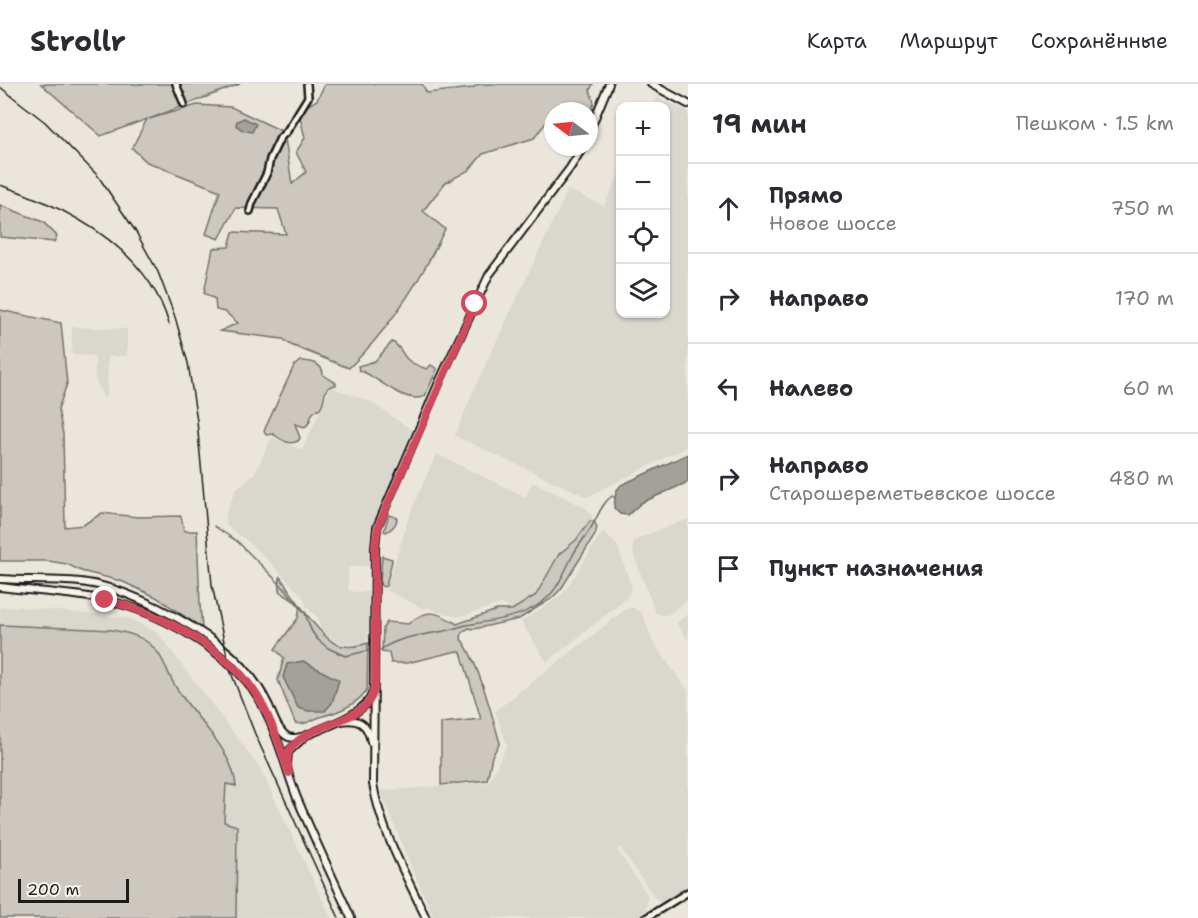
<!DOCTYPE html>
<html lang="ru">
<meta charset="utf-8">
<style>
body{margin:0;font-family:"Shantell Sans",sans-serif;background:#f2f2f3;color:#2b2b33}
.controls{position:absolute;right:18px;top:18px;display:grid;overflow:hidden;border-radius:12px;box-shadow:0 2px 4px #0004}
.controls button{width:54px;height:54px;display:grid;place-items:center;padding:0;border:0;border-bottom:2px solid #e1e1e2;background:#fff;color:#2b2b33;font:30px sans-serif}
.compass{position:absolute;left:544px;top:18px;width:54px;height:54px;border-radius:50%;background:#fff;box-shadow:0 2px 4px #0004;rotate:286deg}
.scale{position:absolute;left:18px;bottom:15px;width:111px;box-sizing:border-box;padding-left:6px;border:3px solid #1c1c1c;border-top:0;font-size:16px;line-height:21px;white-space:nowrap;color:#1c1c1c;-webkit-text-stroke:4px #f7f3e8;paint-order:stroke}
.stop{position:absolute;width:18px;height:18px;margin:-14px;border:4px solid #d1495b;border-radius:50%;background:#fff}
.stop.end{background:#d1495b;border-color:#fff;box-shadow:0 2px 6px #0008}
.list{margin:0;padding:0;list-style:none}
h2{display:flex;justify-content:space-between;align-items:center;height:78px;margin:0;padding:0 24px;font-size:26px}
h2 small{font-size:20px;font-weight:400;color:#7c7c81}
.list li{display:grid;grid-template-columns:39px 1fr auto;gap:18px;align-items:center;box-sizing:border-box;height:90px;padding:0 24px;border-top:2px solid #e1e1e2}
.list b{display:block;font-size:22px;white-space:nowrap}
.list p{margin:0;font-size:20px;white-space:nowrap;color:#7c7c81}
.list em{font-size:20px;font-style:normal;color:#7c7c81}
.icon{flex:none;width:33px;height:33px;fill:none;stroke:currentColor;stroke-width:2;stroke-linecap:round;stroke-linejoin:round}
.map{position:relative;flex:none;width:688px;height:834px;overflow:hidden}
header{display:flex;align-items:center;gap:36px;box-sizing:border-box;height:84px;padding:0 30px;background:#fff;border-bottom:2px solid #e1e1e2}
header strong{font-size:28px}
nav{display:flex;gap:33px;margin-inline-start:auto;font-size:21px}
main{display:flex}
aside{flex:1;background:#fff}
.map>svg:first-child{display:block}
.built{fill:#dad7ce}
.green{fill:#ccc8c0;stroke:#74726e;stroke-width:1.5}
.water{fill:#a3a19a;stroke:#6d6c68;stroke-width:1.5}
.lines{fill:none;stroke-linecap:round;stroke-linejoin:round}
.stream{stroke:#6d6c68;stroke-width:1.5}
.minor-casing{stroke:#1c1c1c;stroke-width:10}
.major-casing{stroke:#1c1c1c;stroke-width:10}
.minor{stroke:#f7f3e8;stroke-width:5}
.major{stroke:#f7f3e8;stroke-width:6}
.rail{stroke:#1c1c1c;stroke-width:1.5}
.route{stroke:#d1495b;stroke-width:8}
</style>
<header>
<strong>Strollr</strong>
<nav><a>Карта</a><a>Маршрут</a><a>Сохранённые</a></nav>
</header>
<main>
<div class="map">
<svg width="688" height="834" viewBox="0 0 688 834">
<rect width="100%" height="100%" fill="#eae6dc"/>
<filter id="ink" filterUnits="userSpaceOnUse"><feTurbulence type="fractalNoise" baseFrequency=".0167" numOctaves="2"/><feDisplacementMap in="SourceGraphic" scale="12" xChannelSelector="R" yChannelSelector="G"/><feConvolveMatrix kernelMatrix="1 2 1 2 8 2 1 2 1" color-interpolation-filters="sRGB"/></filter>
<g filter="url(#ink)">
<g class="built">
<path d="M656,13L688,27V362L587,413L455,352L475,303L568,106L604,122L620,88V230H666V22H652Z"/>
<path d="M72,243L127,245V272H108L107,313H103L95,294V272L72,271Z"/>
<path d="M331,303L369,317L412,346L371,445L369,482L348,483V506L354,508H369L368,555L365,560H343L331,555L322,548L317,533L307,523L302,512L269,477L246,456L227,442L225,432L236,405L254,390L272,353L302,366Z"/>
<path d="M436,370L526,413L531,400L535,399L586,424L593,433L575,455L558,469L535,510L512,524L501,520L458,533L439,528L427,523L424,525L386,506L410,430Z"/>
<path d="M688,435V516L667,531H661L655,528L633,469V459L639,454Z"/>
<path d="M603,447L617,461L632,504L627,514L547,578L521,538L563,510Z"/>
<path d="M0,523H20L127,534L155,547L161,553L260,684L331,834H0Z"/>
<path d="M632,523L640,528L644,534L653,558L688,607V804L662,820L655,814L620,763L617,766L647,811L646,832L641,834H434L404,766L381,707L489,698L507,661L495,627L625,526Z"/>
<path d="M688,530V556L676,539Z"/>
</g>
<g class="green">
<path d="M41,0H240L149,35L197,21L231,23L284,48L292,100L306,88L296,68L305,54L300,33L305,23L317,16L325,0H422L427,9L472,4L479,0H593L590,6L594,19L589,33V27H553V40L548,36L534,54L483,70L469,86L445,99L423,127L445,145C421,196 390,244 349,284L291,261L283,255L220,247L238,239L225,228L216,226L215,215L204,209L213,164L229,163L233,148L286,150L278,125L236,124L219,155L206,150L220,107L147,78L132,64L147,35L101,52Z"/>
<path d="M0,121L43,138L57,152L54,158L0,153Z"/>
<path d="M0,226L61,239L67,300L58,325L63,350L65,443L83,441L102,429L138,433L181,432L184,447H197L200,520L202,544L156,513L121,497L81,487L67,480L48,477H0Z"/>
<path d="M392,258C401,262 402,271 408,276C413,280 421,283 427,285L431,281L437,285L425,312C405,322 377,292 359,286L358,282L375,277Z"/>
<path d="M300,277C311,277 323,279 323,291L336,299V301C321,302 327,315 320,324C318,326 314,327 312,330C309,336 311,339 305,343L295,340L300,354L298,357C288,362 281,355 273,350L266,351L264,347L294,282Z"/>
<path d="M390,431L397,434C397,441 392,445 386,448L384,447L388,433Z"/>
<path d="M590,437H594L597,443L595,451L561,505L551,515L519,535L474,545L469,544L462,548L461,555C478,576 492,632 500,659L492,672L487,696L441,701V639L481,635L461,568L457,567L407,579H391L389,569L382,568L383,544L387,538L408,540C428,524 436,527 457,540L497,526H512L536,511L559,470L576,456Z"/>
<path d="M382,472L392,475V477L386,502L383,503L380,500Z"/>
<path d="M280,493C292,509 321,556 339,561C348,564 359,562 368,559L367,606C357,620 339,628 323,632C312,635 306,642 295,639L278,596L284,574L275,565L298,534L300,521L279,507Z"/>
<path d="M0,541L112,546C128,549 143,552 154,564C164,574 167,588 174,600C193,634 232,662 236,702L226,700L224,738L237,742L236,834H0Z"/>
</g>
<g class="water">
<path d="M244,34L256,40L252,48L242,46L236,41L237,37Z"/>
<path d="M688,370V398L641,419L628,431L620,430L614,424L616,407L621,401Z"/>
<path d="M303,577L339,596L332,619L325,627H308L298,624L283,593L287,580Z"/>
</g>
<g class="lines">
<g class="stream">
<path d="M214,442L238,458L285,505L305,529L311,546L317,555L328,564L345,572L371,566"/>
<path d="M380,566C400,552 422,551 445,547C454,545 463,541 472,540C493,537 520,533 538,521C557,509 562,492 572,473C577,462 586,453 592,442C598,432 602,419 612,412L615,414"/>
</g>
<defs>
<g id="minor">
<path d="M176,0L184,20"/>
<path d="M250,127L252,119L267,89L270,75L280,54L287,47L308,13L307,0"/>
<path d="M646,834L688,808"/>
</g>
<g id="major">
<path d="M651,0L688,20"/>
<path d="M589,48L609,0"/>
<path d="M0,495C29,497 59,495 87,499C129,505 190,538 223,564C243,580 258,599 269,622C273,631 276,643 284,650C290,656 298,654 305,652C325,643 367,630 373,608"/>
<path d="M0,503C39,508 79,509 117,519C167,532 238,573 262,620C278,650 285,683 297,714C314,754 333,794 351,834"/>
<path d="M341,637C359,634 368,640 371,658"/>
<path d="M287,679L288,668L303,654"/>
<path d="M426,834C406,791 381,747 373,700L375,463L377,443L440,296L489,191L570,84L583,63"/>
</g>
</defs>
<use href="#minor" class="minor-casing"/>
<use href="#major" class="major-casing"/>
<use href="#minor" class="minor"/>
<use href="#major" class="major"/>
<g class="rail">
<path d="M0,3L45,38L98,92L136,148L158,188L175,233L188,279L197,337L212,501L230,586L255,650L339,834"/>
<path d="M0,101C69,124 147,164 169,240"/>
</g>
</g>
</g>
<g class="lines" filter="url(#ink)">
<path class="route" d="M105,516C161,529 234,567 262,620C274,642 281,666 289,689L287,672C298,641 351,642 369,617C373,612 374,605 375,599V463L378,443L475,220"/>
</g>
</svg>
<div class="controls">
<button>+</button>
<button>−</button>
<button><svg class="icon" aria-label="locate" viewBox="0 0 24 24"><circle cx="12" cy="12" r="6"/><path d="M12 2v4M12 18v4M2 12h4M18 12h4"/></svg></button>
<button><svg class="icon" aria-label="layers" viewBox="0 0 24 24"><path d="M12 4l9 5-9 5-9-5zM3 14l9 5 9-5"/></svg></button>
</div>
<svg class="compass" viewBox="-18 -18 36 36"><path d="M0-13l5 13h-10z" fill="#e53935"/><path d="M0 13l5-13h-10z" fill="#7c7c81"/></svg>
<div class="scale">200 m</div>
<div class="stop" style="left:475px;top:220px"></div>
<div class="stop end" style="left:105px;top:516px"></div>
</div>
<aside>
<h2>19 мин<small>Пешком · 1.5 km</small></h2>
<ul class="list">
<li><svg class="icon" aria-label="ahead" viewBox="0 0 24 24"><path d="M12 20V5M6 11l6-6 6 6"/></svg><div><b>Прямо</b><p>Новое шоссе</p></div><em>750 m</em></li>
<li><svg class="icon" aria-label="right" viewBox="0 0 24 24"><path d="M7 20v-9h11M14 6l5 5-5 5"/></svg><div><b>Направо</b></div><em>170 m</em></li>
<li><svg class="icon" aria-label="left" viewBox="0 0 24 24"><path d="M17 20v-9H6M10 6l-5 5 5 5"/></svg><div><b>Налево</b></div><em>60 m</em></li>
<li><svg class="icon" aria-label="right" viewBox="0 0 24 24"><path d="M7 20v-9h11M14 6l5 5-5 5"/></svg><div><b>Направо</b><p>Старошереметьевское шоссе</p></div><em>480 m</em></li>
<li><svg class="icon" aria-label="arrive" viewBox="0 0 24 24"><path d="M6 21V4h12l-3 4 3 4H6"/></svg><div><b>Пункт назначения</b></div></li>
</ul>
</aside>
</main>
